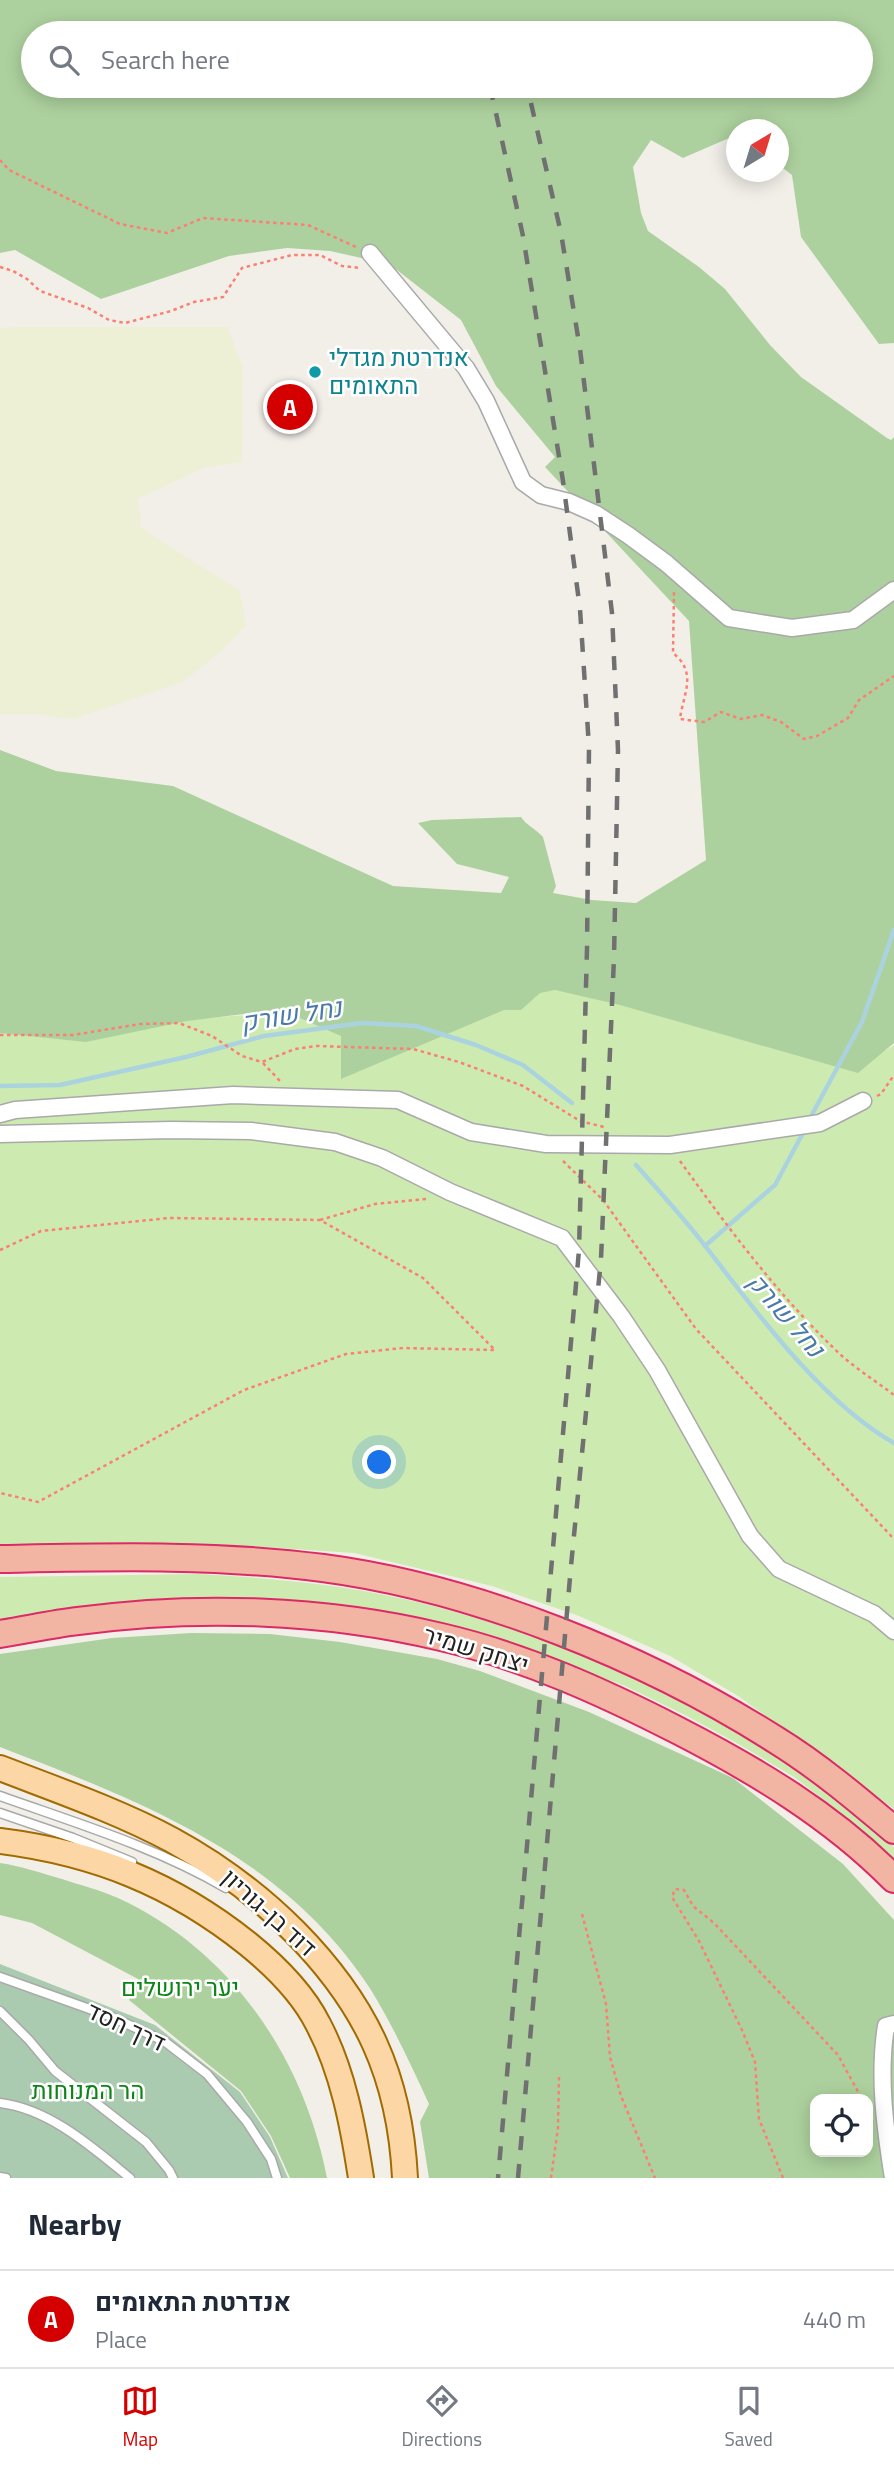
<!DOCTYPE html>
<meta charset="utf-8">
<style>
body{margin:0;font-family:"Titillium Web",Heebo,sans-serif;background:#f2f2f3;color:#1f2937}
.controls{position:absolute;right:21px;bottom:21px;display:grid;overflow:hidden;border-radius:14px;box-shadow:0 4px 18px #0003}
.controls button{width:63px;height:63px;display:grid;place-items:center;padding:0;border:0;border-bottom:2px solid #e0e1e3;background:#fff;color:#1f2937;font:35px sans-serif}
.compass{position:absolute;left:726px;top:119px;width:63px;height:63px;border-radius:50%;background:#fff;box-shadow:0 4px 18px #0003;rotate:38deg}
.you{position:absolute;left:380px;top:1463px;width:24px;height:24px;margin:-18px;border:5px solid #fff;border-radius:50%;background:#1a73e8;box-shadow:0 0 0 10px #1a73e833}
.badge{display:grid;place-items:center;width:46px;height:46px;border-radius:50%;background:#d40000;color:#fff;font-size:23px;font-weight:700}
.pin{position:absolute;translate:-50% -50%;border:4px solid #fff;box-shadow:0 2px 7px #0006}
.list{margin:0;padding:0;list-style:none}
h2{display:flex;justify-content:space-between;align-items:center;height:91px;margin:0;padding:0 28px;font-size:30px}
h2 small{font-size:23px;font-weight:400;color:#747a83}
.list li{display:grid;grid-template-columns:46px 1fr auto;gap:21px;align-items:center;box-sizing:border-box;height:98px;padding:0 28px;border-top:2px solid #e0e1e3}
.list b{display:block;font-size:26px;white-space:nowrap}
.list p{margin:0;font-size:23px;white-space:nowrap;color:#747a83}
.list em{font-size:23px;font-style:normal;color:#747a83}
.icon{flex:none;width:38px;height:38px;fill:none;stroke:currentColor;stroke-width:2;stroke-linecap:round;stroke-linejoin:round}
.map{position:relative;flex:none;width:894px;height:2178px;overflow:hidden}
.search{position:absolute;background:#fff;box-shadow:0 4px 18px #0003;left:21px;right:21px;top:21px;height:77px;display:flex;align-items:center;gap:18px;box-sizing:border-box;padding:0 24px;border-radius:38px;color:#747a83;font-size:26px}
.sheet{height:189px;background:#fff}
nav{display:flex;justify-content:space-around;align-items:center;box-sizing:border-box;height:98px;border-top:2px solid #e0e1e3;background:#fff;font-size:19px;color:#747a83}
nav a{display:grid;justify-items:center;gap:4px}
nav .on{color:#d40000}
.map>svg:first-child{display:block}
.farmland{fill:#eef0d5}
.grass{fill:#cdebb0}
.forest{fill:#add19e;fill-rule:evenodd}
.cemetery{fill:#aacbaf}
.lines{fill:none;stroke-linecap:round;stroke-linejoin:round}
.stream{stroke:#aad3df;stroke-width:4.5}
.service-casing{stroke:#a9a9a9;stroke-width:11}
.minor-casing{stroke:#a9a9a9;stroke-width:19}
.primary-casing{stroke:#a06b00;stroke-width:28}
.trunk-casing{stroke:#dc2a67;stroke-width:30}
.path{stroke:#fa8072;stroke-width:2.5;stroke-dasharray:3.5 3.5;stroke-linecap:butt}
.service{stroke:#fff;stroke-width:8}
.minor{stroke:#fff;stroke-width:16}
.primary{stroke:#fcd6a4;stroke-width:24}
.trunk{stroke:#f2b4a3;stroke-width:26}
.rail{stroke:#707070;stroke-width:4.5;stroke-dasharray:14 14;stroke-linecap:butt}
.culture-dot{fill:#0f9aa8;stroke:#fff;stroke-width:2.5}
.labels{text-anchor:middle;stroke-width:5;stroke-linejoin:round;paint-order:stroke}
.culture-label{font-size:24px;fill:#0d838f;stroke:#fff;text-anchor:start}
.street-label{font-size:24px;fill:#222;stroke:#fff}
.park-label{font-size:24px;fill:#0c8416;stroke:#fff}
.water-label{font-size:26px;font-style:italic;fill:#4a7aab;stroke:#fff}
</style>
<div class="map">
<svg width="894" height="2178" viewBox="0 0 894 2178">
<rect width="100%" height="100%" fill="#f2efe9"/>
<path class="farmland" d="M13,327H228L242,366V462L203,468L138,499L141,528L240,591L246,625L220,652L183,682L73,719L35,714H0V328Z"/>
<g class="grass">
<path d="M541,984L864,1064L894,1045V1809L738,1696L670,1656L579,1616L492,1586L354,1553L247,1546L0,1545V1025L85,1028L231,1016L305,1012Z"/>
<path d="M198,1574C271,1578 343,1584 413,1601C583,1642 766,1728 894,1847V1860L841,1813L794,1777L740,1745L685,1715L625,1686L503,1641L333,1605L274,1599L137,1602L0,1623V1577Z"/>
</g>
<g class="forest">
<path d="M0,0H894V343L879,344L801,237L792,175L779,165L778,130H736V135L683,158L651,140L633,167L641,213L648,231L699,267L725,289L770,345L801,377L887,438L891,440L894,437V1043L858,1073L620,1005L555,990L540,993L521,1010H504L341,1079V1036L293,1015L275,1010L187,1021L86,1042L0,1033V750L56,771L173,786L393,886L501,893L509,877L457,864L418,823L432,820L521,817C526,825 536,829 543,837L556,886L553,893L592,900L636,903L706,860L689,621L545,467L555,457L496,386L461,320L397,270L384,263L330,251L287,248L229,256L101,299L15,250L0,253ZM33,33H861V86H33Z"/>
<path d="M191,1633L270,1634L340,1642L437,1659L480,1671L589,1712L733,1778L843,1864L894,1920V2178H429L420,2122L429,2104C411,2065 393,2026 371,1990C284,1855 142,1802 0,1747V1654L112,1638ZM815,2099H868V2152H815Z"/>
<path d="M0,1863C21,1866 41,1873 62,1879C80,1885 100,1890 118,1898C231,1950 304,2058 327,2178H290L271,2136L241,2091L129,2000L138,1979L32,1923L0,1915Z"/>
</g>
<path class="cemetery" d="M0,1964L155,2025L240,2092L270,2137L288,2178H0Z"/>
<g class="lines">
<g class="stream">
<path d="M0,1086L60,1085L186,1057L264,1036L362,1023L416,1026L476,1045L523,1065L572,1103"/>
<path d="M809,1120L862,1022L894,930"/>
<path d="M636,1165C660,1192 684,1218 706,1247C756,1312 822,1402 894,1443"/>
<path d="M705,1246L775,1185L804,1131"/>
</g>
<defs>
<g id="service">
<path d="M0,1796C76,1823 156,1847 226,1888"/>
<path d="M0,1813L73,1838L132,1862"/>
<path d="M0,1977L112,2017L164,2041L207,2074L247,2122L271,2159L277,2178"/>
<path d="M0,2011L29,2040L55,2071L146,2142L169,2170L173,2178"/>
<path d="M0,2103C50,2109 93,2148 130,2178"/>
<path d="M0,2177L6,2178"/>
</g>
<g id="minor">
<path d="M370,253L466,368L486,401L523,482L541,495L569,502L596,514L628,535L666,563L729,618L792,628L853,620L894,590"/>
<path d="M0,1114L15,1110L233,1095L398,1100L471,1132L546,1144L670,1145L820,1123L863,1101"/>
<path d="M0,1134L171,1130L251,1131L335,1142L382,1158L450,1192L562,1238L621,1316L657,1370L750,1536L779,1569L874,1614L894,1631"/>
<path d="M893,2178C885,2128 878,2076 886,2026L894,2024"/>
</g>
<g id="primary">
<path d="M0,1768C57,1790 118,1811 172,1840C218,1865 258,1895 295,1932C366,2004 400,2076 405,2178"/>
<path d="M0,1841C95,1853 173,1884 248,1944C275,1966 302,1992 318,2024C343,2071 353,2126 361,2178"/>
</g>
<g id="trunk">
<path d="M0,1559C108,1557 215,1554 323,1568C475,1588 647,1658 776,1740C818,1766 856,1798 894,1830"/>
<path d="M0,1634C26,1630 52,1624 78,1621C197,1605 324,1609 441,1637C523,1656 603,1692 677,1730C755,1770 832,1816 894,1879"/>
</g>
</defs>
<use href="#service" class="service-casing"/>
<use href="#minor" class="minor-casing"/>
<use href="#primary" class="primary-casing"/>
<use href="#trunk" class="trunk-casing"/>
<g class="path">
<path d="M0,160L9,170L120,224L167,233L203,218L308,225L356,247"/>
<path d="M0,267L13,271L27,279L40,291L88,308L109,320L125,323L171,311L194,302L223,297L242,268L292,255H320L342,266L361,268"/>
<path d="M674,592L673,653C698,673 683,694 680,719L704,722L721,712L741,719L762,715L781,722L804,739L817,736L848,718L859,700L894,676"/>
<path d="M0,1035H73L140,1024L179,1023L212,1036L242,1056L262,1062L295,1049L316,1046L413,1049L459,1062L523,1086L580,1121L604,1127"/>
<path d="M263,1063L280,1081"/>
<path d="M877,1096L881,1094L894,1075"/>
<path d="M563,1161L603,1200L696,1329L894,1539"/>
<path d="M680,1161C729,1229 780,1298 842,1356C858,1370 877,1382 894,1395"/>
<path d="M320,1220L375,1204L426,1199"/>
<path d="M0,1250L41,1231L169,1218L320,1220L423,1278L495,1350L403,1348L346,1354L244,1390L38,1502L0,1493"/>
<path d="M582,1914L606,2004L610,2057L621,2096L655,2178"/>
<path d="M551,2178L558,2128L559,2076"/>
<path d="M783,2178L759,2119L755,2062L742,2030L699,1941L672,1897L675,1889L684,1890L693,1906L714,1923L838,2055L862,2099"/>
</g>
<use href="#service" class="service"/>
<use href="#minor" class="minor"/>
<use href="#primary" class="primary"/>
<use href="#trunk" class="trunk"/>
<g class="rail">
<path d="M490,86L523,236L563,481L580,609L589,747L587,949L579,1250L498,2178"/>
<path d="M518,2178L571,1566L601,1259L614,958L618,750L612,613L580,349L561,233L527,86"/>
</g>
</g>
<circle class="culture-dot" cx="315" cy="372" r="7"/>
<g class="labels">
<g class="culture-label">
<text x="329" y="366">אנדרטת מגדלי<tspan x="329" dy="28">התאומים</tspan></text>
</g>
<g class="street-label">
<text transform="translate(476 1650) rotate(17)" y="8">יצחק שמיר</text>
<text transform="translate(269 1913) rotate(42)" y="8">דוד בן-גוריון</text>
<text transform="translate(126 2027) rotate(25)" y="8">דרך חסד</text>
</g>
<g class="park-label">
<text x="180" y="1996">יער ירושלים</text>
<text x="88" y="2099">הר המנוחות</text>
</g>
<g class="water-label">
<text transform="translate(291 1015) rotate(-9)" y="9">נחל שורק</text>
<text transform="translate(786 1315) rotate(49)" y="9">נחל שורק</text>
</g>
</g>
</svg>
<div class="controls">
<button><svg class="icon" aria-label="locate" viewBox="0 0 24 24"><circle cx="12" cy="12" r="6"/><path d="M12 2v4M12 18v4M2 12h4M18 12h4"/></svg></button>
</div>
<svg class="compass" viewBox="-18 -18 36 36"><path d="M0-13l5 13h-10z" fill="#e53935"/><path d="M0 13l5-13h-10z" fill="#747a83"/></svg>
<div class="you"></div>
<div class="pin badge" style="left:290px;top:407px">A</div>
<div class="search"><svg class="icon" aria-label="search" viewBox="0 0 24 24"><circle cx="10" cy="10" r="6"/><path d="M15 15l6 6"/></svg>Search here</div>
</div>
<section class="sheet">
<h2>Nearby<small></small></h2>
<ul class="list">
<li><span class="badge">A</span><div><b>אנדרטת התאומים</b><p>Place</p></div><em>440 m</em></li>
</ul>
</section>
<nav>
<a class="on"><svg class="icon" aria-label="map" viewBox="0 0 24 24"><path d="M3 6l6-2 6 2 6-2v14l-6 2-6-2-6 2zM9 4v14M15 6v14"/></svg>Map</a>
<a><svg class="icon" aria-label="directions" viewBox="0 0 24 24"><path d="M12 3l9 9-9 9-9-9zM9 14v-3h6M13 9l2 2-2 2"/></svg>Directions</a>
<a><svg class="icon" aria-label="saved" viewBox="0 0 24 24"><path d="M7 4h10v16l-5-4-5 4z"/></svg>Saved</a>
</nav>
